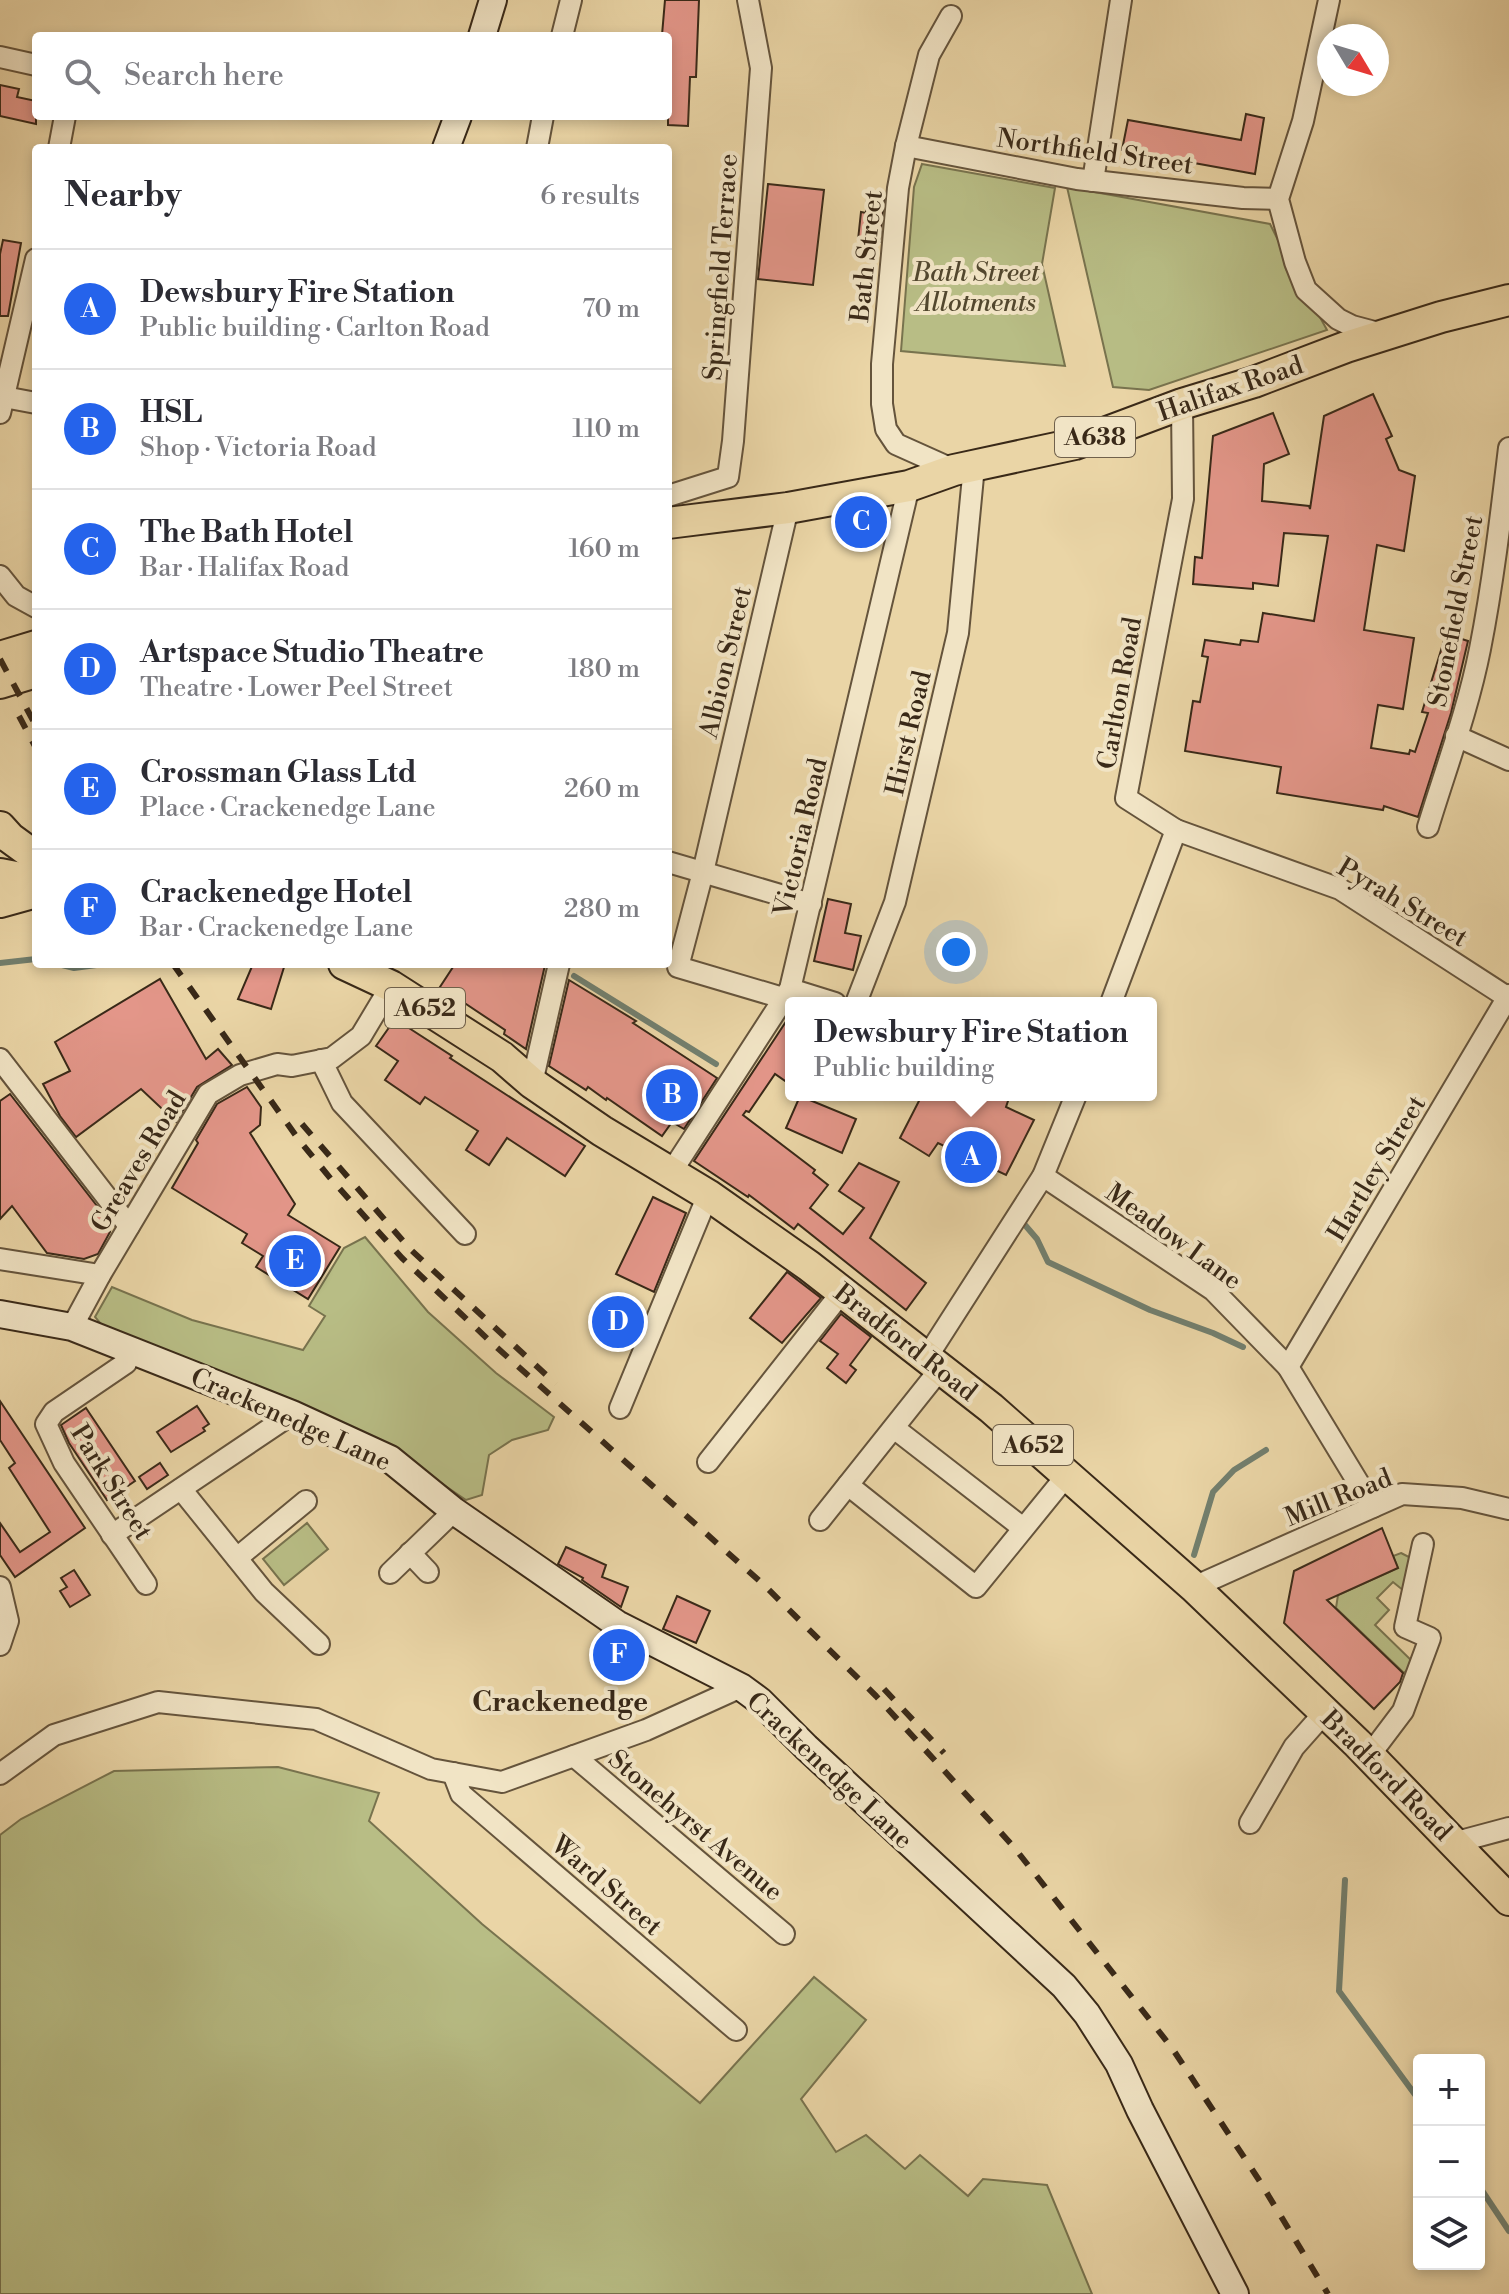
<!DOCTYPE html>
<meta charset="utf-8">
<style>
body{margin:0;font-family:"Libre Bodoni",serif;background:#f2f2f3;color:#2b2b33}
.controls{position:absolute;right:24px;bottom:24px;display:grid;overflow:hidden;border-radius:8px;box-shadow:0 4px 12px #0003}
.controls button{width:72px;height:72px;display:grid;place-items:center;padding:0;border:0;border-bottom:2px solid #e1e1e2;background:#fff;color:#2b2b33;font:40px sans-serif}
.compass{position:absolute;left:1317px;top:24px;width:72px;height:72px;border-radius:50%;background:#fff;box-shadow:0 4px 12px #0003;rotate:128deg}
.you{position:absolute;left:956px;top:952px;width:28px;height:28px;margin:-20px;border:6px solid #fff;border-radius:50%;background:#1a73e8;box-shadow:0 0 0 12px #1a73e833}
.badge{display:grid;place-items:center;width:52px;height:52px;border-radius:50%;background:#2563eb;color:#fff;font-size:26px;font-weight:700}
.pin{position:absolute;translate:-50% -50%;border:4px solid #fff;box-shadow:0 2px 8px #0006}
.popup{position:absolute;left:785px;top:997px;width:372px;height:104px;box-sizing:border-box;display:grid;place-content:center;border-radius:8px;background:#fff;filter:drop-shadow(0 2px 6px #0005);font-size:26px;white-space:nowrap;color:#7c7c81}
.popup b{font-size:30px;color:#2b2b33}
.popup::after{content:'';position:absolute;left:50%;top:100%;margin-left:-16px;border:16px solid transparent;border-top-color:#fff}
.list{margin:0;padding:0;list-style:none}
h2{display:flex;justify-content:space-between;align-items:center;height:104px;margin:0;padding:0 32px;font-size:34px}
h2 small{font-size:26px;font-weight:400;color:#7c7c81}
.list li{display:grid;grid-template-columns:52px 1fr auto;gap:24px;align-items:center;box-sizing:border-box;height:120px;padding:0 32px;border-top:2px solid #e1e1e2}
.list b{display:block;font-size:30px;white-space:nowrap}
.list p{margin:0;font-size:26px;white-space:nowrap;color:#7c7c81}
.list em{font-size:26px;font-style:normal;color:#7c7c81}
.icon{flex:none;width:44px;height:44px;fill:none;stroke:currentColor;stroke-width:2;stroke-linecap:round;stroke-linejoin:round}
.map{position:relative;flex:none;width:1509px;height:2294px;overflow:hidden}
.search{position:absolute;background:#fff;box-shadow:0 4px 12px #0003;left:32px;top:32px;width:640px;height:88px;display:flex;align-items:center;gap:20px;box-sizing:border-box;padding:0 28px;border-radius:8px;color:#7c7c81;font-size:30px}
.panel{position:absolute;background:#fff;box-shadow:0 4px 12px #0003;left:32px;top:144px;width:640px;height:824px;border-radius:8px}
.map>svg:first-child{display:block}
.green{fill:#b8bd85;stroke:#78734e;stroke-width:2}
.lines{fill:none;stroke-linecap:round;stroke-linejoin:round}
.stream{stroke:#727f6e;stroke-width:6}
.building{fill:#e39689;stroke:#392918;stroke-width:2}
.street-casing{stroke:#65543c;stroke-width:24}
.secondary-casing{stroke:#392918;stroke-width:30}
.primary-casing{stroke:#392918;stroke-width:34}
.street{stroke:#f1e4c5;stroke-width:20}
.secondary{stroke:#f1e4c5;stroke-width:26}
.primary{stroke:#ead5a6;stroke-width:30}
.rail{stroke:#392918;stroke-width:6;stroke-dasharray:14 14;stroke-linecap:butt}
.labels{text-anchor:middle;stroke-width:8;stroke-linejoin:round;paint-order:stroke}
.shield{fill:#f1e4c5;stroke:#70614c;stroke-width:2}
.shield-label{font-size:24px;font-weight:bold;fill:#392918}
.street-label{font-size:26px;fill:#392918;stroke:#f1e4c5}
.park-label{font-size:26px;font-style:italic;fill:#52472e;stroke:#f1e4c5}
.neighbourhood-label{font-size:28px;font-weight:bold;fill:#392918;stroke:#f1e4c5}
</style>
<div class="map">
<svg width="1509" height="2294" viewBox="0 0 1509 2294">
<rect width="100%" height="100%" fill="#ead5a6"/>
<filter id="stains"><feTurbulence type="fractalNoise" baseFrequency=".0025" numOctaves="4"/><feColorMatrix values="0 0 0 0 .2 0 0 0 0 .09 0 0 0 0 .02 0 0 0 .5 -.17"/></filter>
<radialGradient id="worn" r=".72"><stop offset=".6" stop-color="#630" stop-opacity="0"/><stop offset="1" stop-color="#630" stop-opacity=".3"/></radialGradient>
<g class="green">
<path d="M922,164L1055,188L1042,264L1065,366L901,351L914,187Z"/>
<path d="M1067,187L1270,224L1279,242L1286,269L1297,287L1316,310L1327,330L1149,390L1113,387Z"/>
<path d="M365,1237L428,1312L496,1373L554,1417L548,1430L512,1440L489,1455L482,1495L466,1500L407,1460L106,1330L95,1317L112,1287L192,1320L303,1350L325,1316L309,1306L344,1248Z"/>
<path d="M307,1523L328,1549L284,1585L263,1559Z"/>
<path d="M1401,1553L1411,1558L1404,1591L1393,1582L1377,1598L1389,1610L1375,1625L1414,1663L1404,1673L1336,1608L1338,1595L1398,1568L1393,1556Z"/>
<path d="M278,1767L379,1793L369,1821L482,1924L700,2103L814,1977L866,2020L801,2099L836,2152L866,2135L905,2169L920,2155L968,2196L983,2179L1047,2185L1092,2294H0V1835L21,1819L114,1771Z"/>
</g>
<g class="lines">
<g class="stream">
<path d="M0,963L36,959"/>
<path d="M58,964L74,968L104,964"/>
<path d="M574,976L716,1064"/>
<path d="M1025,1225L1037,1239L1048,1262L1150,1310L1213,1333L1243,1347"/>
<path d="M1194,1555L1213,1492L1234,1470L1266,1450"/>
<path d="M1345,1880L1339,1991L1419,2100"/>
<path d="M1479,2186L1509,2231"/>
</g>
</g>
<g class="building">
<path d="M665,0H699L696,77H690L688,126L668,125V35H662Z"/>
<path d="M0,85L19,89L17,97L36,101V124L0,116Z"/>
<path d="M1246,114L1264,118L1255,174L1122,150L1128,120L1241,140Z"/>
<path d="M768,184L824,190L813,285L758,279Z"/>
<path d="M867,198L884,200L880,242L858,240L861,212L866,213Z"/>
<path d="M3,240L21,243L8,316H0V254Z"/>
<path d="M1373,394L1392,436L1386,439L1399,470L1415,476L1404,551L1377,545L1364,630L1414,638L1403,709L1378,705L1371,748L1409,754L1410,750L1415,752L1428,713L1422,712L1446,634L1468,641L1451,713L1418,817L1384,806L1383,810L1277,793L1281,767L1185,751L1193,701L1200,702L1208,657L1202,656L1205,640L1240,645L1241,640L1258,642L1263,613L1314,621L1328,536L1284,533L1278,586L1253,583V589L1193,584L1195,557L1202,558L1213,436L1273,413L1289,454L1264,464L1262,501L1309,506L1310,509L1324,416Z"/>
<path d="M885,509L888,520L886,525L838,537L834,520Z"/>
<path d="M828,899L851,904L845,933L861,936L853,970L814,961Z"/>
<path d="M253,964H285L271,1009L238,999Z"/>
<path d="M455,964L545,965L526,1049L504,1034L505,1030L460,1000L457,1003L438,990Z"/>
<path d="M160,979L206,1059L218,1049L232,1065L197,1087L176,1122L141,1089L76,1137L60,1116L43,1084L70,1071L55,1042Z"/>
<path d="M569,980L636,1021L633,1023L717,1078L684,1129L672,1122L662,1136L607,1098L606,1100L588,1087L586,1090L549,1066Z"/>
<path d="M791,1014V1085L775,1074L749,1112L746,1111L743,1115L815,1170L813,1173L828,1185L810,1208L843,1234L864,1208L839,1191L859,1163L899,1182L870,1238L926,1283L906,1310L798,1224L794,1229L749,1195L748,1197L694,1161Z"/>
<path d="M395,1019L452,1056L450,1058L585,1146L565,1176L507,1138L489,1165L466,1150L478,1131L425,1097L420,1104L385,1080L398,1061L376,1046Z"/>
<path d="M247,1087L261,1107L260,1125L250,1133L295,1204L288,1215L340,1247L308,1299L256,1267L263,1256L242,1243L247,1234L172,1188L198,1143L196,1140L217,1104Z"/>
<path d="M10,1094L111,1224L110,1232L98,1254L84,1259L47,1253L12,1206L0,1219V1101Z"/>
<path d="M922,1095H1010L1006,1107L1034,1120L1006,1175L938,1143L929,1156L900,1138Z"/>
<path d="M800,1096L856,1119L842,1153L786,1128Z"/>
<path d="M653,1197L686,1213L654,1292L616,1274Z"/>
<path d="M787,1272L821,1298L782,1343L750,1318Z"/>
<path d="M841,1314L871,1337L850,1365L856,1370L846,1383L827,1368L838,1354L820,1341Z"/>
<path d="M0,1401L85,1528L15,1577L0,1555V1523L20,1552L50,1532L9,1468L15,1463L0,1440Z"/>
<path d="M197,1406L209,1424L203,1428L205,1431L171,1452L157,1432Z"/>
<path d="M86,1408L135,1481L107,1500L69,1443L61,1425Z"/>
<path d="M160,1463L168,1475L147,1489L139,1477Z"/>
<path d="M1382,1528L1398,1568L1327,1600L1403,1673L1400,1682L1374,1709L1284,1623L1294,1571Z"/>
<path d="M566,1547L606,1565L602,1577L628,1587L621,1607L582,1580L583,1578L558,1564Z"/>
<path d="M74,1570L90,1595L70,1607L60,1591L67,1587L61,1578Z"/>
<path d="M677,1596L710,1611L696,1643L663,1629Z"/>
<path d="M609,1638L638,1653L632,1666L619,1659L615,1670L597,1661Z"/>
</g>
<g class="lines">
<defs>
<g id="street">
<path d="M1329,0L1303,121L1278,199L1295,262L1306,290L1338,319L1352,326L1382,334"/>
<path d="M951,16L929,55L906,146L898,188L882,364V404L886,429L896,444L954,470"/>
<path d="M562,36L571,0"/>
<path d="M0,57L36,65"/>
<path d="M906,146L1077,179L1243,198L1278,199"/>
<path d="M59,148L65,116"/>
<path d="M537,148L543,116"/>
<path d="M1093,181L1121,0"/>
<path d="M4,397L36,403"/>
<path d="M0,413L36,259"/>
<path d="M668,496L728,477L733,441L761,68L748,0"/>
<path d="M0,576L16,596L36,607"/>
<path d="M1456,736L1509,760"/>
<path d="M1428,827C1446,768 1468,710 1480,649C1493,583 1501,515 1509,448"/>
<path d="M1176,830L1340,889L1507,997"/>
<path d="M668,862L811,904"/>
<path d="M790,989L835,1003"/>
<path d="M783,998L678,967L703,872L788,508"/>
<path d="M856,1003L895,902L958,633L974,466"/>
<path d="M1111,1003L1176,830L1126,798L1183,499L1182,404"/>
<path d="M0,1059L129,1226"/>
<path d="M321,1060L342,1103L465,1234"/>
<path d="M532,1083L559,964"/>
<path d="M672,1171L790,989L909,486"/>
<path d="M1043,1176L1213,1290L1288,1367L1373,1507"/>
<path d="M0,1259L100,1275"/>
<path d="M72,1327L100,1275L208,1094L240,1075L277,1064L292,1066L332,1058L361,1036L391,986"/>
<path d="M127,1348L126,1363L54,1412L46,1424L64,1463L146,1584"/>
<path d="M927,1357L1043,1176L1076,1095"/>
<path d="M1288,1367L1509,995"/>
<path d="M620,1408L708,1195"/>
<path d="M894,1428L1023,1528"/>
<path d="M708,1462L842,1292"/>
<path d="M848,1485L976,1587L1067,1475"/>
<path d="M181,1489L264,1592L319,1644"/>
<path d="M820,1520L941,1368"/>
<path d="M112,1535L292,1414"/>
<path d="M410,1553L428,1572"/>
<path d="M237,1558L306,1501"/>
<path d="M390,1573L454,1511"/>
<path d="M0,1587L8,1621L0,1645"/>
<path d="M1194,1587L1402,1494L1462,1498L1509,1509"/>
<path d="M574,1756L784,1934"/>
<path d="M1369,1756L1403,1711L1430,1638L1405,1627L1423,1544"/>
<path d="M453,1773L461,1794L736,2030"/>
<path d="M0,1774L54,1735L158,1702L316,1719L431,1769L502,1782L646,1730L741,1687"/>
<path d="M1250,1823L1294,1747L1325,1712"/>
<path d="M1453,1843L1509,1828"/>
</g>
<g id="secondary">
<path d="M482,36L493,0"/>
<path d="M446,148L458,116"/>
<path d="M0,1314L72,1327L292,1414L390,1459L454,1511L617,1624L741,1687L760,1701L806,1747L1064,1986L1087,2014L1119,2064L1140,2110L1235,2294"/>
</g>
<g id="primary">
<path d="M668,523L788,508L909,486L954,470L1075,444L1182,404L1254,382L1346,347L1441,317L1509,300"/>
<path d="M0,657L36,646"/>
<path d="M0,683L36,672"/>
<path d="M0,827L10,838L36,857"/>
<path d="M0,874L36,881"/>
<path d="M0,902L36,892"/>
<path d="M344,964L391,986L502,1057L532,1083L602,1131L708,1195L809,1266L991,1408L1194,1587L1357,1743L1509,1900"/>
</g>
</defs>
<use href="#street" class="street-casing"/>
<use href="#secondary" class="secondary-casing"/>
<use href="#primary" class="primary-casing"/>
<use href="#street" class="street"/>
<use href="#secondary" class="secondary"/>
<use href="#primary" class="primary"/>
<g class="rail">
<path d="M0,659L36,726"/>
<path d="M19,716L36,748"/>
<path d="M173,964L299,1140L331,1179L402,1258L494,1345L764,1585L876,1696L1013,1846L1172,2048L1259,2180L1328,2294"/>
<path d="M302,1124L410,1249L556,1384"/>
<path d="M884,1689L944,1753"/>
</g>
</g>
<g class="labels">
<g class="shield">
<rect x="1055" y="417" width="80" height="40" rx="6"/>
<rect x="385" y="988" width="80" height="40" rx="6"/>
<rect x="993" y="1425" width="80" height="40" rx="6"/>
</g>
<g class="shield-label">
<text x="1095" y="445">A638</text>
<text x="425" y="1016">A652</text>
<text x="1033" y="1453">A652</text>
</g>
<g class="street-label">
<text transform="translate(1095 151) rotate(8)" y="9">Northfield Street</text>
<text transform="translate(866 256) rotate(-84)" y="9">Bath Street</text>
<text transform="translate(720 267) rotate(-86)" y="9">Springfield Terrace</text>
<text transform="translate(1230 388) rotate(-19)" y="9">Halifax Road</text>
<text transform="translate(1455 611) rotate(-79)" y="9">Stonefield Street</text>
<text transform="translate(725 662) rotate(-77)" y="9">Albion Street</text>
<text transform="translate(1119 693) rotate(-80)" y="9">Carlton Road</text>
<text transform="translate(908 733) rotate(-77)" y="9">Hirst Road</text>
<text transform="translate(800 837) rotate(-77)" y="9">Victoria Road</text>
<text transform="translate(1403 902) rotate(31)" y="9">Pyrah Street</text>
<text transform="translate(138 1161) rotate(-59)" y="9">Greaves Road</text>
<text transform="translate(1376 1168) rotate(-59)" y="9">Hartley Street</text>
<text transform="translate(1174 1236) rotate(36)" y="9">Meadow Lane</text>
<text transform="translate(906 1342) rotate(38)" y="9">Bradford Road</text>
<text transform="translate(291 1419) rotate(24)" y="9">Crackenedge Lane</text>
<text transform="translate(112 1482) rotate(58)" y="9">Park Street</text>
<text transform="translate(1338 1497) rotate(-22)" y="9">Mill Road</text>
<text transform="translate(830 1770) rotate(43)" y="9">Crackenedge Lane</text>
<text transform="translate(1387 1775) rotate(45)" y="9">Bradford Road</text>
<text transform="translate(696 1825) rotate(40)" y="9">Stonehyrst Avenue</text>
<text transform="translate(607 1885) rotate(41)" y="9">Ward Street</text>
</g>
<g class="park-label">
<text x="976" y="281">Bath Street<tspan x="976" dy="30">Allotments</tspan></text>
</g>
<g class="neighbourhood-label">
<text x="560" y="1711">Crackenedge</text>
</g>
</g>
<rect width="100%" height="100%" filter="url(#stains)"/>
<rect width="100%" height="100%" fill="url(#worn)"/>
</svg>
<div class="controls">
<button>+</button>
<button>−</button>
<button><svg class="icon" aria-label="layers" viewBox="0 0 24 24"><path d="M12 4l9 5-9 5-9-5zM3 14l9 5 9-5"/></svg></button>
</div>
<svg class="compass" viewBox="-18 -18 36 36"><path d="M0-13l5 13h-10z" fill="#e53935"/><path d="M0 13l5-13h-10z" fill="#7c7c81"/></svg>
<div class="you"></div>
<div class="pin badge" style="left:971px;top:1157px">A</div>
<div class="popup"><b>Dewsbury Fire Station</b>Public building</div>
<div class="pin badge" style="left:672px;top:1095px">B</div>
<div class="pin badge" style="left:861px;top:522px">C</div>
<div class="pin badge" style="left:618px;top:1322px">D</div>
<div class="pin badge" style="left:295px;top:1261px">E</div>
<div class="pin badge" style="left:619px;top:1655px">F</div>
<div class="search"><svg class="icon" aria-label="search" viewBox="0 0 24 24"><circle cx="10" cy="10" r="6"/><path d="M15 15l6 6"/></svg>Search here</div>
<section class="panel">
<h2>Nearby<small>6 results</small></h2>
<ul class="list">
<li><span class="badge">A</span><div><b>Dewsbury Fire Station</b><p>Public building · Carlton Road</p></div><em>70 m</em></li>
<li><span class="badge">B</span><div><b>HSL</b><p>Shop · Victoria Road</p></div><em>110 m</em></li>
<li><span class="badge">C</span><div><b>The Bath Hotel</b><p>Bar · Halifax Road</p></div><em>160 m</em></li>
<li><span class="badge">D</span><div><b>Artspace Studio Theatre</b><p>Theatre · Lower Peel Street</p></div><em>180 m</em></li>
<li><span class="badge">E</span><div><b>Crossman Glass Ltd</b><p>Place · Crackenedge Lane</p></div><em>260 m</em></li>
<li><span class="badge">F</span><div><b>Crackenedge Hotel</b><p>Bar · Crackenedge Lane</p></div><em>280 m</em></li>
</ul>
</section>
</div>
